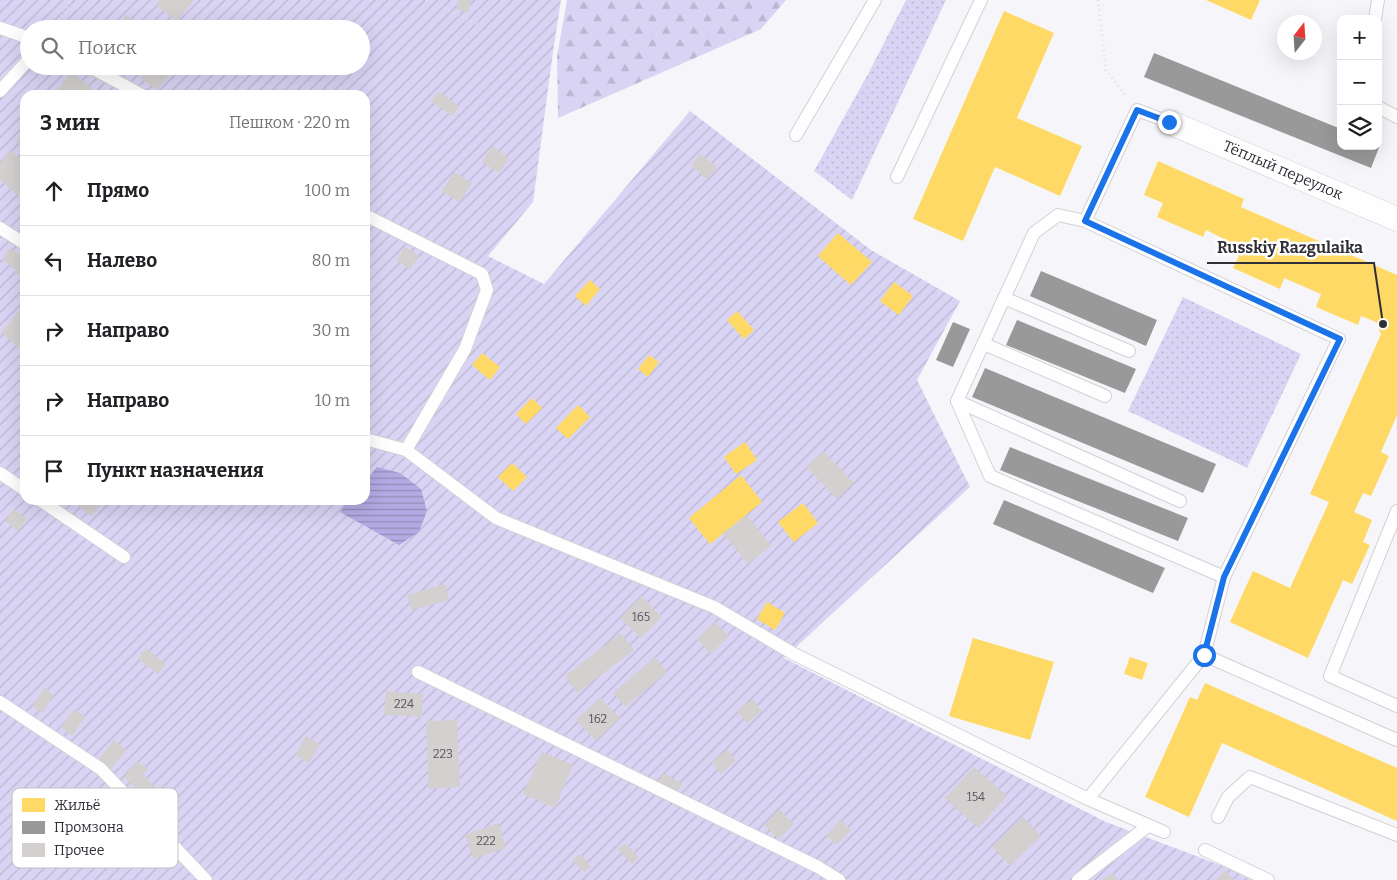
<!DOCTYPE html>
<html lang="ru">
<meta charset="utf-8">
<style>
body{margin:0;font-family:Bitter,serif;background:#f2f2f2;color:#202124}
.controls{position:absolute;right:15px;top:15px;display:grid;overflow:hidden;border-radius:10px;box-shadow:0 5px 20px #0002}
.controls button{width:45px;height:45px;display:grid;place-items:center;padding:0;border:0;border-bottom:1px solid #e0e0e0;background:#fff;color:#202124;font:25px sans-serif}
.compass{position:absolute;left:1277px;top:15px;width:45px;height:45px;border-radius:50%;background:#fff;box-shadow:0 5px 20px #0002;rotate:17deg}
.stop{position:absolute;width:15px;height:15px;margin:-11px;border:4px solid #1a73e8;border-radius:50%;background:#fff}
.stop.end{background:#1a73e8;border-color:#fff;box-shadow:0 1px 5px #0008}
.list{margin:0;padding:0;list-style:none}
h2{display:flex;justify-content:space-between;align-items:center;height:65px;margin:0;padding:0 20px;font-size:21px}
h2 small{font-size:16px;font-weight:400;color:#757577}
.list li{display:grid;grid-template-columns:32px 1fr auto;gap:15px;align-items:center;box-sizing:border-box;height:70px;padding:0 20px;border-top:1px solid #e0e0e0}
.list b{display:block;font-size:19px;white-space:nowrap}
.list em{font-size:16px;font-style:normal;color:#757577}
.icon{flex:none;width:28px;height:28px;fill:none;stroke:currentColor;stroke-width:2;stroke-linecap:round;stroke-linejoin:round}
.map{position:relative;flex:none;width:1397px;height:880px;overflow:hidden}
.search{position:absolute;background:#fff;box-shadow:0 5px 20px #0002;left:20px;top:20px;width:350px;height:55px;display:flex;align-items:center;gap:12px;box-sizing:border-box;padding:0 18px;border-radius:28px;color:#757577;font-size:19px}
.panel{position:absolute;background:#fff;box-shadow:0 5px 20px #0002;left:20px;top:90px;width:350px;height:415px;border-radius:15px}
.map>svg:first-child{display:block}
.grass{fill:url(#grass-dots)}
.forest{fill:url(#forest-firs)}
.garden{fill:url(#garden-furrows);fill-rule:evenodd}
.water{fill:url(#water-rules)}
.homes{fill:#ffd966}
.industry{fill:#999}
.building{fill:#d3d0cf}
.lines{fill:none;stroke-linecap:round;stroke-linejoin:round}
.lane-casing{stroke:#d1d1d7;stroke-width:14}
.street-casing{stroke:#d1d1d7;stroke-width:25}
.path{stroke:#e1e1e2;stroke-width:3;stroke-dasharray:1 4;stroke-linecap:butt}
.lane{stroke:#fefefe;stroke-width:12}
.street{stroke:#fefefe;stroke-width:24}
.route{stroke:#1a73e8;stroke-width:6}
.labels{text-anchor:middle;stroke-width:5;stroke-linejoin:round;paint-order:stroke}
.number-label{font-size:12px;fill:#59575d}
.street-label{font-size:15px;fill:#302f37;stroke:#fff}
.key{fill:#fff;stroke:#c1c1c3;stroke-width:1}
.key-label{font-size:14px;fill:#302f37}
.leader{fill:none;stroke:#302f37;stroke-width:2}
.callout-dot{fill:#302f37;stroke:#fff;stroke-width:2}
.callout-label{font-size:16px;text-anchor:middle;font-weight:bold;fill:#302f37;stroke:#fff;stroke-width:5;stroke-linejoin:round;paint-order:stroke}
</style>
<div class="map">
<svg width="1397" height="880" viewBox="0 0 1397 880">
<defs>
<pattern id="grass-dots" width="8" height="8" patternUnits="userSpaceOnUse" patternTransform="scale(1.25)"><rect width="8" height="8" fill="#d9d4f4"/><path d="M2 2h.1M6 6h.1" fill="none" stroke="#bbb6d2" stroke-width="1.8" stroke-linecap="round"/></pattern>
<pattern id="forest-firs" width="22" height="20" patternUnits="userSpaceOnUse" patternTransform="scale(1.25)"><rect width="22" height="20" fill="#d9d4f4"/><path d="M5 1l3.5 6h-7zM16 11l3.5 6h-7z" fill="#bbb6d2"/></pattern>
<pattern id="garden-furrows" width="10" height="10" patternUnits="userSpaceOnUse" patternTransform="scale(1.25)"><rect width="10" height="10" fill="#d9d4f4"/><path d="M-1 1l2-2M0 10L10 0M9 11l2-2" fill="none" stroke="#bbb6d2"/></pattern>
<pattern id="water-rules" width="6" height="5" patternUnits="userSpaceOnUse" patternTransform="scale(1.25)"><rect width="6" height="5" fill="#b4aae3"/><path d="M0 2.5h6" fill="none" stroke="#938bb9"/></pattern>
</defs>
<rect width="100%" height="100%" fill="#f6f6fa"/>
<g class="grass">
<path d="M906,0H946L852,200L814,171L868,74Z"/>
<path d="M1183,297L1301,354L1247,468L1128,411Z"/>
</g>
<path class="forest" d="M567,0H786L761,29L558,118L557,56Z"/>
<path class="garden" d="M0,0H561L553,52L533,202L488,256L544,284L690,111L871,250L960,301L917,380L970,487L784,658L1106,822L1228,868L1251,880H0ZM29,29H361V66H29ZM25,95H365V500H25Z"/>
<path class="water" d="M377,467L400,473L421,489L427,511L419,532L399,545L340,512L349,500H365V481Z"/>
<g class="homes">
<path d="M1206,0H1260L1251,20Z"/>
<path d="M1004,11L1054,33L1017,118L1082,146L1060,196L995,167L963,241L913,219Z"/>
<path d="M1158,161L1244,199L1241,207L1397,275V415L1381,452L1389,456L1371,496L1363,493L1354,512L1372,520L1363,542L1370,545L1352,584L1343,580L1308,658L1230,622L1253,571L1290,588L1329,502L1310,494L1381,334L1376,322L1361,316L1358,325L1316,307L1321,294L1284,278L1280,289L1233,268L1239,256L1218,246L1222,238L1206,230L1203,237L1157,217L1163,203L1144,195Z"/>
<path d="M838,233L872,262L851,285L818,256Z"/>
<path d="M590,280L600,289L586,306L575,296Z"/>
<path d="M894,282L913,296L899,315L880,301Z"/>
<path d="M737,311L754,330L744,339L727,320Z"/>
<path d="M482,353L500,367L490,380L472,365Z"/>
<path d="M649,355L659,362L648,377L638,369Z"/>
<path d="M532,398L542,408L526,424L516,414Z"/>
<path d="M578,405L590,417L568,439L556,428Z"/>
<path d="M745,442L757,460L736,474L724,457Z"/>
<path d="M512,463L527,477L513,491L498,477Z"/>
<path d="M741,475L762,502L710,544L689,518Z"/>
<path d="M803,503L818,523L794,542L778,522Z"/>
<path d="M767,602L785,613L775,630L757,619Z"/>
<path d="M973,638L1054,662L1030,740L949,716Z"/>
<path d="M1130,657L1148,663L1142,680L1124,674Z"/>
<path d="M1205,683L1397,768V821L1222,743L1189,817L1145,797L1190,697L1197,700Z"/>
</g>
<g class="industry">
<path d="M1154,53L1341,129V146H1378V144L1380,145L1371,168L1144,77Z"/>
<path d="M1041,271L1157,320L1146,346L1030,296Z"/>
<path d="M1017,320L1136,369L1125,393L1006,345Z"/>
<path d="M953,322L970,329L953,367L936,360Z"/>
<path d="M985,368L1216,464L1203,493L972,397Z"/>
<path d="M1010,447L1188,518L1178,541L1000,470Z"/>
<path d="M1004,500L1165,568L1153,593L993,524Z"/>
</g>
<g class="building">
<path d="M160,0H194L177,21L156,5Z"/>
<path d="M459,0H472L468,13L456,9Z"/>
<path d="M126,15L138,24L134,29H115Z"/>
<path d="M150,66H164L172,72L157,90L141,78Z"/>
<path d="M71,72L93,89L87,95H55L54,94Z"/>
<path d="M438,91L459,106L452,116L431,101Z"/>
<path d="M25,131V149L16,141Z"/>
<path d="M492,146L509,158L499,173L482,162Z"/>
<path d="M10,150L25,163V191L20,197L0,180V163Z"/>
<path d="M700,154L717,167L707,179L691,166Z"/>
<path d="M454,172L472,183L460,202L442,191Z"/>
<path d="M405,247L419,256L410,270L396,260Z"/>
<path d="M10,248L25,258V279L15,273L16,270L2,260Z"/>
<path d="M24,305L25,306V341L19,348L1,333Z"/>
<path d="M823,451L854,483L837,499L806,467Z"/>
<path d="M73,500H104L91,516L72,501Z"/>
<path d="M14,509L27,519L18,531L5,521Z"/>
<path d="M747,515L771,546L748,564L723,533Z"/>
<path d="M445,584L449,600L412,610L407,595Z"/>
<path d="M641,596L662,617L641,638L620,618Z"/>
<path d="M715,622L729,636L711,654L697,639Z"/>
<path d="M621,633L634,650L577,693L565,676Z"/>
<path d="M146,648L166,664L158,674L138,659Z"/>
<path d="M655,657L667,672L625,707L613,693Z"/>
<path d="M44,688L54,695L42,713L32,706Z"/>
<path d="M386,691L423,694L422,717L384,715Z"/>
<path d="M600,698L620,718L596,741L576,720Z"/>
<path d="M752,699L762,711L747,723L737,711Z"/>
<path d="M74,709L85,717L72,736L61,727Z"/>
<path d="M457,720L460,787L429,789L426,721Z"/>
<path d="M306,736L320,744L309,763L295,755Z"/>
<path d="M114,740L126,750L111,769L99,759Z"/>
<path d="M727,749L736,760L721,774L712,762Z"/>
<path d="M542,752L573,765L555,808L523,794Z"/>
<path d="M137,761L148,769L143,775L162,793L152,804L124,777Z"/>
<path d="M974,767L1007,796L978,828L945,798Z"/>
<path d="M663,773L682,784L676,794L658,783Z"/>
<path d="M779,809L794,824L779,839L764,825Z"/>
<path d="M1023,817L1041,836L1010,866L992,847Z"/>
<path d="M841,820L851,830L836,845L826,835Z"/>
<path d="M499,823L506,848L473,859L465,835Z"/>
<path d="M625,843L639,857L632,864L618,850Z"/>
<path d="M580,854L591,866L584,872L572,861Z"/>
<path d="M1224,871L1235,880H1216Z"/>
<path d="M1113,873L1118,880H1102Z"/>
</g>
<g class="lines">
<defs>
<g id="lane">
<path d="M1375,19L1378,0"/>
<path d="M0,28L29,38"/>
<path d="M88,66L142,95"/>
<path d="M0,91L29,59"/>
<path d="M1378,107L1397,117"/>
<path d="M796,135L875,0"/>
<path d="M897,177L981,0"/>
<path d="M365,215L482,274L487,290L465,349L406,450"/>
<path d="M1085,221L1339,339L1224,577L990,476L957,401L1034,233L1058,215L1085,221L1137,110L1169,122"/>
<path d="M0,228L25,244"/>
<path d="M1004,298L1129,351"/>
<path d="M984,344L1105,396"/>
<path d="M957,401L1180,501"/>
<path d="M365,439L406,450L496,518L714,607L794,654L1088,799L1164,832"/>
<path d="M0,473L25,490"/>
<path d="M40,500L124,557"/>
<path d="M1397,511L1330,676L1397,706"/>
<path d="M1204,655L1397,740"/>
<path d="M418,672L818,867L839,880"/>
<path d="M0,702L101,769L206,880"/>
<path d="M1088,799L1204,655L1224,577"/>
<path d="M1218,817L1228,797L1250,777L1397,835"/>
<path d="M1205,850L1268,880"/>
<path d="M1078,880L1148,826"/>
</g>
<path id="street" d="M1169,122L1397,219"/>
</defs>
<use href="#lane" class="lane-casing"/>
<use href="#street" class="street-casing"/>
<g class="path">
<path d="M426,0L477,24"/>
<path d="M1098,0L1106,70L1127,97"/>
<path d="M53,29L72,0"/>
</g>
<use href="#lane" class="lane"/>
<use href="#street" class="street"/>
</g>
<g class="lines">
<path class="route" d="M1169,122L1137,110L1085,221L1340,339L1224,577L1204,655"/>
</g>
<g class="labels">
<g class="number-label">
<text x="641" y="621">165</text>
<text x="404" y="708">224</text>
<text x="598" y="723">162</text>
<text x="443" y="758">223</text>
<text x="976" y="801">154</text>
<text x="486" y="845">222</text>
</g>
<g class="street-label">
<text transform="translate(1283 170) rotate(23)" y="5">Тёплый переулок</text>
</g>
</g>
<rect x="12" y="788" width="166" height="80" rx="8" class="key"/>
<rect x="22" y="798" width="23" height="14" fill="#ffd966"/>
<rect x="22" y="821" width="23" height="13" fill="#999"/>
<rect x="22" y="843" width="23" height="14" fill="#d3d0cf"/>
<g class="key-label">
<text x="54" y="810">Жильё</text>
<text x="54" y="832">Промзона</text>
<text x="54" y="855">Прочее</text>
</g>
<path class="leader" d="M1383 324L1374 263H1207"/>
<circle class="callout-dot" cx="1383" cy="324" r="5"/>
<g class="callout-label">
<text x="1290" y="253">Russkiy Razgulaika</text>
</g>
</svg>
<div class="controls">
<button>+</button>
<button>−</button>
<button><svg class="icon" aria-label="layers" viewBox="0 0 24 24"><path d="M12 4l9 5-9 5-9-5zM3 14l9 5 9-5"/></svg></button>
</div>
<svg class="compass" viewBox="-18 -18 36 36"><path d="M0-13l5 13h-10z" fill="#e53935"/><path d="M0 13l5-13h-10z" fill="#757577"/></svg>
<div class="stop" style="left:1204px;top:655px"></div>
<div class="stop end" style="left:1169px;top:122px"></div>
<div class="search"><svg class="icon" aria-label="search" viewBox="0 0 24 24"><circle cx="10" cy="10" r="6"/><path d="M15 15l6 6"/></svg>Поиск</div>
<section class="panel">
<h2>3 мин<small>Пешком · 220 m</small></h2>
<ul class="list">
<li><svg class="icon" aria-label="ahead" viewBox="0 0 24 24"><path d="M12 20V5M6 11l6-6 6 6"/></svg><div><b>Прямо</b></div><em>100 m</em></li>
<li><svg class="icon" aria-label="left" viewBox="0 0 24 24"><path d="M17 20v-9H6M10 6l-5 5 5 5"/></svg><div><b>Налево</b></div><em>80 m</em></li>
<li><svg class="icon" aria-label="right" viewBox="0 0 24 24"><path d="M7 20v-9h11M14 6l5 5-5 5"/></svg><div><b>Направо</b></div><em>30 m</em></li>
<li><svg class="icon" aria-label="right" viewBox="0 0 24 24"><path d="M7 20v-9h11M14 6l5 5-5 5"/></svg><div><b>Направо</b></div><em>10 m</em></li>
<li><svg class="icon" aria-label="arrive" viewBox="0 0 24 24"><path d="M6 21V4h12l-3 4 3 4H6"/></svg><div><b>Пункт назначения</b></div></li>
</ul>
</section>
</div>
